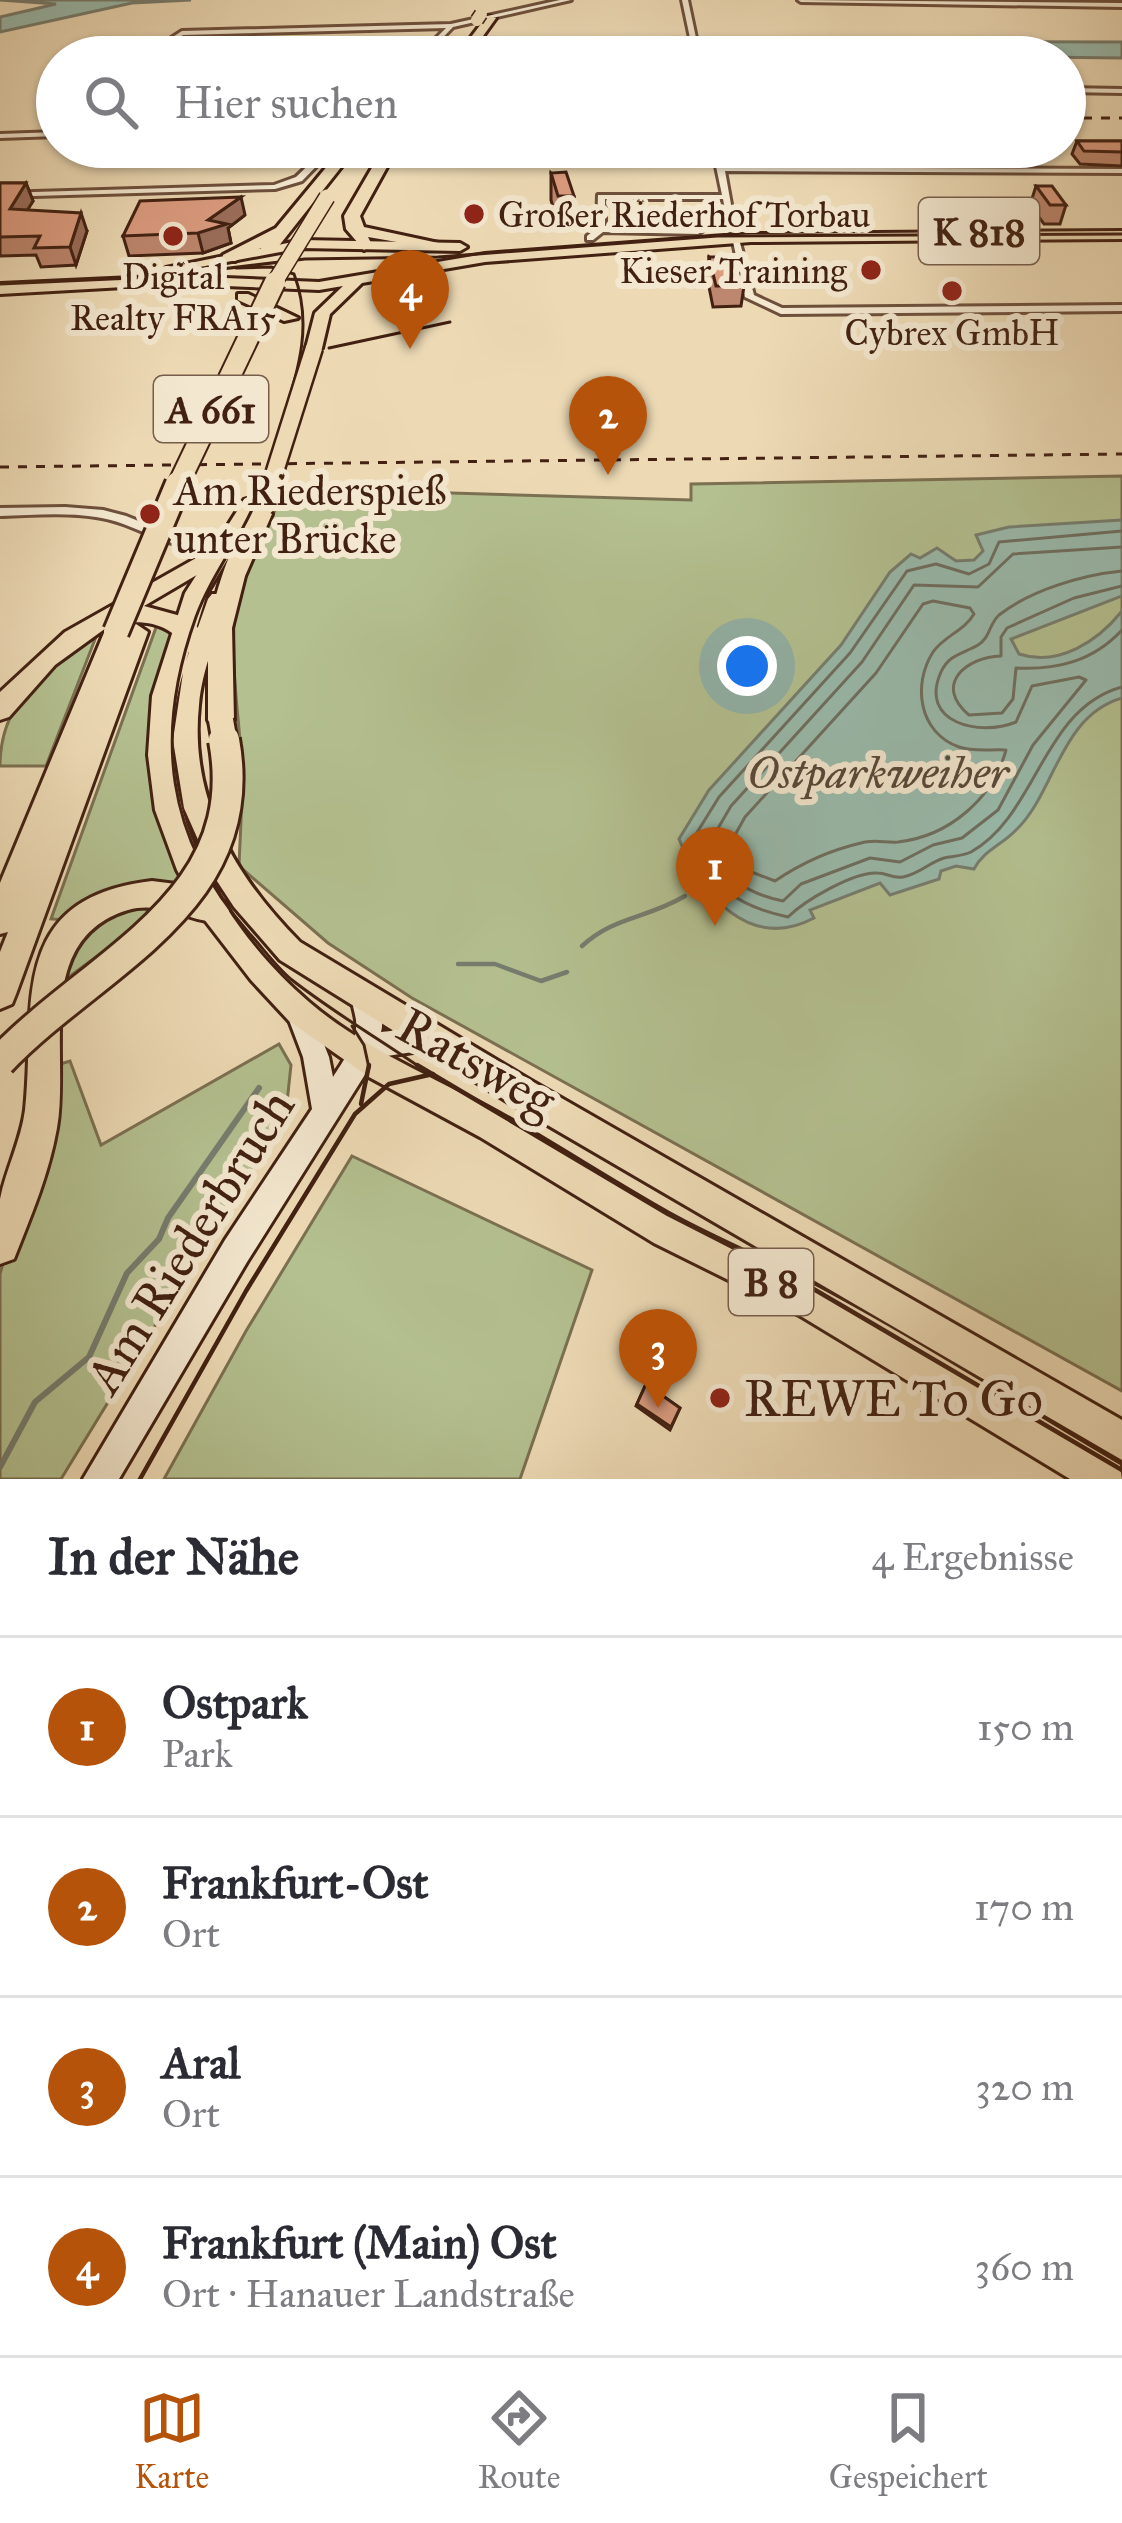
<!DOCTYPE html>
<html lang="de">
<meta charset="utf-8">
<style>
body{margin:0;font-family:"IM FELL Great Primer",serif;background:#f7f7f7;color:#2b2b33}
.you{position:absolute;left:747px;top:666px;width:42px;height:42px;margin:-30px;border:9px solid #fff;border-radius:50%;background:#1a73e8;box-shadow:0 0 0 18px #1a73e833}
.badge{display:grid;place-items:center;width:78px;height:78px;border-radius:50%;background:#b45309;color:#fff;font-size:39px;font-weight:700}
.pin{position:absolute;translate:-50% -99px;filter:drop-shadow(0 3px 6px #0008)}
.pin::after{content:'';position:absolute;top:63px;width:42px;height:36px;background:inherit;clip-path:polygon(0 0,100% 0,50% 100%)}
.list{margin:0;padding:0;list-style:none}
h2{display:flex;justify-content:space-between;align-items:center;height:156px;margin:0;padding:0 48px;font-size:51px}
h2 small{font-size:39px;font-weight:400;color:#7c7c81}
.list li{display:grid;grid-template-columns:78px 1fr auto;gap:36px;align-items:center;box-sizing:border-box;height:180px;padding:0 48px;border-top:3px solid #e1e1e2}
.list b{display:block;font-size:45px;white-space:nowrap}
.list p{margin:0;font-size:39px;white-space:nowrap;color:#7c7c81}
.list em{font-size:39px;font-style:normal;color:#7c7c81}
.icon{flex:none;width:66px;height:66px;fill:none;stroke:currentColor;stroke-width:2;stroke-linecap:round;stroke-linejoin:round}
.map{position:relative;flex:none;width:1122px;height:1479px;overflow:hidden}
.search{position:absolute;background:#fff;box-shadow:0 3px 9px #0004;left:36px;right:36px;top:36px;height:132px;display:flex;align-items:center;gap:30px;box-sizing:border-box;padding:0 42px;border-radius:66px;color:#7c7c81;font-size:45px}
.sheet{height:876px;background:#fff}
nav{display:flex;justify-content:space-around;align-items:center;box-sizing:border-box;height:168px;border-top:3px solid #e1e1e2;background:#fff;font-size:33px;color:#7c7c81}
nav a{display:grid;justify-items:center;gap:6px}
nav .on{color:#b45309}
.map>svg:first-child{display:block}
.green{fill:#b4c090;stroke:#7b7051;stroke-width:3}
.water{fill:#99bbad;stroke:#767d6f;stroke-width:3}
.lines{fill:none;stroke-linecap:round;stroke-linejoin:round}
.shore{stroke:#6e6e60;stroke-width:3}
.stream-far1{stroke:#767d6f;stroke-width:4.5}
.stream{stroke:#767d6f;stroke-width:6}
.minor-casing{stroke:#6d4f3b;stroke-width:6}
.secondary-casing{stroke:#422112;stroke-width:6}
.primary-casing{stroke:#422112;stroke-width:6}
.motorway-casing{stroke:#422112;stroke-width:6}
.minor{fill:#f3e7cf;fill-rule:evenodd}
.secondary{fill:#f3e7cf;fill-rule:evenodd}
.primary{fill:#eddab5;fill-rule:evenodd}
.motorway{fill:#eddab5;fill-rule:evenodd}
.tram-far1{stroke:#422112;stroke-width:3}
.tram{stroke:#422112;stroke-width:4.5}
.rail{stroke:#422112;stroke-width:3;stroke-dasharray:9 9;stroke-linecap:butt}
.primary-bridge-far1-casing{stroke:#422112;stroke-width:21;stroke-linecap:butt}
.primary-bridge-casing{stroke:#422112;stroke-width:27;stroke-linecap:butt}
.motorway-bridge-far4-casing{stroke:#422112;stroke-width:15;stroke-linecap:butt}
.motorway-bridge-far3-casing{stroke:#422112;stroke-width:18;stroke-linecap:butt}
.motorway-bridge-far2-casing{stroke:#422112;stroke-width:24;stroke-linecap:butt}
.motorway-bridge-far1-casing{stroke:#422112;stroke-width:30;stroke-linecap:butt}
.motorway-bridge-casing{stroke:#422112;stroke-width:36;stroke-linecap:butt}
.primary-bridge-far1{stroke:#eddab5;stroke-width:16}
.primary-bridge{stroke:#eddab5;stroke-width:21}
.motorway-bridge-far4{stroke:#eddab5;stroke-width:12}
.motorway-bridge-far3{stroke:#eddab5;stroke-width:15}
.motorway-bridge-far2{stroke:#eddab5;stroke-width:20}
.motorway-bridge-far1{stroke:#eddab5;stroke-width:24}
.motorway-bridge{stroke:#eddab5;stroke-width:30}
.wall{fill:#bd866e;stroke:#422112;stroke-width:3}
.shaded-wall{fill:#9a6d5a;stroke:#422112;stroke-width:3}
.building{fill:#dc9c80;stroke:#422112;stroke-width:3}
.poi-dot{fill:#8f2418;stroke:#f3e7cf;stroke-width:4.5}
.labels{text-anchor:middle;stroke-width:12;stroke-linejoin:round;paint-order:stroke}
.far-poi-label{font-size:36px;fill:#422112;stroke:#f3e7cf}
.shield{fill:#f3e7cf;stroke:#775c4b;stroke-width:3}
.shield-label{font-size:39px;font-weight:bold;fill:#422112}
.poi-label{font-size:42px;fill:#422112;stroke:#f3e7cf;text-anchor:start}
.water-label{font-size:45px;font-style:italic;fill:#584839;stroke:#f3e7cf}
.near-street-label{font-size:51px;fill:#422112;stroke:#f3e7cf}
.near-poi-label{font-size:51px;fill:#422112;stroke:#f3e7cf;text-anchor:start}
</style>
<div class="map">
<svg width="1122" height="1479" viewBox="0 0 1122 1479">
<rect width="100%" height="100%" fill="#eddab5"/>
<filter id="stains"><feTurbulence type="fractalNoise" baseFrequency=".00167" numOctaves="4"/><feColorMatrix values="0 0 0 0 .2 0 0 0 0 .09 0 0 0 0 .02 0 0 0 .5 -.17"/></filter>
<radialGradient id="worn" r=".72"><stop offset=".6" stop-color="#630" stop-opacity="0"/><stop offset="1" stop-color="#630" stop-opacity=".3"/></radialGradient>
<g class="green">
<path d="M1122,476V1391L412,998L328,943L239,866C240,839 242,811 242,783C242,715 223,648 241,581C250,548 274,525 282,488L691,500V484Z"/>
<path d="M158,622L178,629L157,698L186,881L67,920L51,919Z"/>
<path d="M99,629L46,766H0C0,697 49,669 99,629Z"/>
<path d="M145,905L149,918L62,982C71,938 103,914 145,905Z"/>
<path d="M279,1044L291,1065L286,1112L61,1479H0V1274L57,1065L70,1061L101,1145Z"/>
<path d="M352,1156L592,1270L520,1479H164L246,1331Z"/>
</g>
<g class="water">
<path d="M0,0H191L132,3L0,32V17L56,4Z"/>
<path d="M836,41L1122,42V58L756,54L754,48Z"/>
<path d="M1122,520V596L1011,639L1019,654C1059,667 1098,641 1122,611V698C1060,716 1055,793 1016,830C1002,845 984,850 974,869L956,866L941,871L939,879L890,895L880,883L810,910L814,918C750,952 701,895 679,839L709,790L841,645L890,572L911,554L920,558L937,548L956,561L974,560L983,551L976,535L1009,527Z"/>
</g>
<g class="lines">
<g class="shore">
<path d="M1122,531L999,542L989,564L969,574L936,564L907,571L850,653L719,797L693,839C708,887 741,907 788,917C804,901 853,872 877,873C887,873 893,879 903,877C919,874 930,862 944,858C953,856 963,856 971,852C1038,814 1042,709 1122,687"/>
<path d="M1122,547L1013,554L978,587L914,585L862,662L731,806L710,842C723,877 747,894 783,901L801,884L870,858L900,862L933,845L962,838L998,810L1033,745L1086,680L1079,677L1032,686L1016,722C980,737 918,723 941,672C949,654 963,654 978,645C990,638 989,624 999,615C1031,590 1082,575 1122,571"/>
<path d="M1122,586L1074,598L1007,628L1001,637V656C966,657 933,685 969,715L1002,713L1013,699L1016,668C1058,670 1093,661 1122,630"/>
<path d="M933,601L970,608L974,614C964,631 944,636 933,652C912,685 919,733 959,747C974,752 991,749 1006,750C993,798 950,836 898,842C886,843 873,839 861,843C831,850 800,864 775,881L749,871L730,844L745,817L876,673L923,604Z"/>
</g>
<g class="stream-far1">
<path d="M696,890L704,888"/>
<path d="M582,946C615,916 646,919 685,896"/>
<path d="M458,964H495L541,981L567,972"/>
</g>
<path class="stream" d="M0,1467L35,1402L89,1357L127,1273L159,1239L168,1218L259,1088"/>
<defs>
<g id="minor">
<path d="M560,0H571L453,27L424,57H417L446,28L183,35L170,43L165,42L182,31L451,24Z"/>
<path d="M682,0H688L700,57H694Z"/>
<path d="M798,0L1122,3V7L801,2Z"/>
<path d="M1065,88L1122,89V93L1065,92Z"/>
<path d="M57,132V136L0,138V134Z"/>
<path d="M327,147H335L302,181L275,189L0,197V193L274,185L296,177Z"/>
<path d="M712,147H720L724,167L1122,169V173L725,171L736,232L729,230L723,199H605V226L698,228L702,231L698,234L603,232L593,240H587V236L597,228L598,195H722Z"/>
<path d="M732,237L739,239L754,295L782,308L1122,305V311L781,314L745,297Z"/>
<path d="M65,507L103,510L126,516L183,539L211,538L233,528L239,532C186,570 148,524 96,517C64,512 32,515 0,516V508Z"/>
</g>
<path id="secondary" d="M363,986L372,990C377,1002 385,1020 381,1032L430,1027L439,1030L443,1039L439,1048L387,1056L371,1065L247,1262L119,1479H83L225,1240L312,1109L303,1057L286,1012L290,1004L299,1000L308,1004L329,1057L333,1077C344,1060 358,1041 356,1020C354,1007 350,1002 354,990Z"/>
<g id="primary">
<path d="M1122,231V239L751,242L485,262L362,283L330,314L322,348L314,353L306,348L315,313L343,286L319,290L177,284L0,294V284L177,276L319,282L485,254L751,234Z"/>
<path d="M302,240L460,243L467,247L460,251L302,248L173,272L166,268Z"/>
<path d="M238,294H248L298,318L284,321L238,300Z"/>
<path d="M251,498L261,504L207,593L186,661L208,599L212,594H226L230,599C218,633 202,669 199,705C189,800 236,878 300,942L530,1080L1122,1420V1460L508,1102L280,960L234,907L215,878L184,808L173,740L183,673C146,795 217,923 309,1002C366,1051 439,1079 504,1116C562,1149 618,1186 676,1218C724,1244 775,1264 823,1290C924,1344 1021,1407 1120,1465L1122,1479H1070L799,1315L654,1243L480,1137L369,1077L289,1021L251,980L204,919L177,870L155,810L148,755L152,696L185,593L244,500Z"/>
</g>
<g id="motorway">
<path d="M487,16L496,18L468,57H456Z"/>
<path d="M343,147H357L274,252H262L261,248L235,261H223V255L276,228Z"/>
<path d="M384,147H398L360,216L364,227L443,244V250L368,237L372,245L364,250L346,229L344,216Z"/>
<path d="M261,507L272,514L245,576L232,628L234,720L230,727H212L208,720V658L192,657C174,623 146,618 111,625L126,628L136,624L148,632L16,994L12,1004L0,1009V952L8,932L0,934V883L106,628L55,665L9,717L0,720V692L65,632L221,544L232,551L229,556L144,606L188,618L208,638C208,611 237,517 261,507Z"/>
<path d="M152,881L176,884L225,902L229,911L225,920C200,929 167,899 128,910C32,939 70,1056 57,1128C49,1174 31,1216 14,1259L0,1264C0,1244 0,1219 0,1199C6,1169 21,1141 25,1110C36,1006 6,898 152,881Z"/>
</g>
</defs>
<use href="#minor" class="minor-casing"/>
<use href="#secondary" class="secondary-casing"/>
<use href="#primary" class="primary-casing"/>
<use href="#motorway" class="motorway-casing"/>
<use href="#minor" class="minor"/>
<use href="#secondary" class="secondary"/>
<use href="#primary" class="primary"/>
<use href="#motorway" class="motorway"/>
<g class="tram-far1">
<path d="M236,268L271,267L294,274C314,327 297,373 281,425C272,451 266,479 255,503C238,543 211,576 196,617C154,734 165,838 249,933C263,948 276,967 292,980C333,1012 379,1039 421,1068"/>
<path d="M0,284L155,277L305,259L438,257L717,236L1122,234"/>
<path d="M329,348L450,322"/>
<path d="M352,1026L364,1045L369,1068"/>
</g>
<g class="tram">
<path d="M417,1065L668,1214L805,1284L1122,1470"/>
<path d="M361,1104L369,1065"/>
<path d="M140,1479L246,1291L355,1114L389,1084L433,1074"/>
</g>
<g class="rail">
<path d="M1065,118H1122"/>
<path d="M0,467L1122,454"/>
</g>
<defs>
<path id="primary-bridge-far1" d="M270,487L314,348"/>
<path id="primary-bridge" d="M265,504L271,484"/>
<path id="motorway-bridge-far4" d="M477,20L481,14"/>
<path id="motorway-bridge-far3" d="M273,285L327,197"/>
<path id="motorway-bridge-far2" d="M177,487L275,282"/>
<g id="motorway-bridge-far1">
<path d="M116,632L178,484"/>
<path d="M221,720L225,743"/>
</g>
<path id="motorway-bridge" d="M0,1061C95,961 254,903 224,740"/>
</defs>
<use href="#primary-bridge-far1" class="primary-bridge-far1-casing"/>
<use href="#primary-bridge" class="primary-bridge-casing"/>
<use href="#motorway-bridge-far4" class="motorway-bridge-far4-casing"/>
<use href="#motorway-bridge-far3" class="motorway-bridge-far3-casing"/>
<use href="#motorway-bridge-far2" class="motorway-bridge-far2-casing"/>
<use href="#motorway-bridge-far1" class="motorway-bridge-far1-casing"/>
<use href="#motorway-bridge" class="motorway-bridge-casing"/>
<use href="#primary-bridge-far1" class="primary-bridge-far1"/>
<use href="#primary-bridge" class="primary-bridge"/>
<use href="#motorway-bridge-far4" class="motorway-bridge-far4"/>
<use href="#motorway-bridge-far3" class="motorway-bridge-far3"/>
<use href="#motorway-bridge-far2" class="motorway-bridge-far2"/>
<use href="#motorway-bridge-far1" class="motorway-bridge-far1"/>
<use href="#motorway-bridge" class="motorway-bridge"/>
</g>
<g class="wall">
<path d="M1077,141H1122V166L1080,164L1072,154Z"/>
<path d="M551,173L574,196V224L558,225L551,200Z"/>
<path d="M0,183H26L33,201L27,210L87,231L76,265L41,267L36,255L0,256Z"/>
<path d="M1036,186L1066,205L1060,224H1044L1030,205Z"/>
<path d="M245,215L228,228L231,243L203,253L129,256L123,236Z"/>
<path d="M709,257L744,286L741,306L713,307L707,277Z"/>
<path d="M646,1384L680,1408L670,1430L636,1406Z"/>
</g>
<g class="shaded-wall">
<path d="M26,183L33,201L17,227L10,209Z"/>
<path d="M241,197L245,215L228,228L231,243L203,253L198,233L208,220Z"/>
<path d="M81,213L87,231L76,265L70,247Z"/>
</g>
<g class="building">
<path d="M806,47H827L832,57H811Z"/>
<path d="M757,51L759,57H710L709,53Z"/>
<path d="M912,51H967L971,57H916Z"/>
<path d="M1077,141H1122V152L1084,151Z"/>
<path d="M566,172L574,196H558L551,173Z"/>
<path d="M0,183H26L10,209L81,213L70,247L34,248L40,236L0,237Z"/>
<path d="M1036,186H1052L1066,205H1050Z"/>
<path d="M241,197L208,220L227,224L198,233L123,236L140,201Z"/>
<path d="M709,257H737L744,286H716Z"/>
<path d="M646,1384L680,1408L671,1427L637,1404Z"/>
</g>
<g class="poi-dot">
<circle cx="474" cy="214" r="12"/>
<circle cx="173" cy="236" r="12"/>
<circle cx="871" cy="270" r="12"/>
<circle cx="952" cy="291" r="12"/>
<circle cx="150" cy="514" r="12"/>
<circle cx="720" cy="1398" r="12"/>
</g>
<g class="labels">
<g class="far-poi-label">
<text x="498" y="227" text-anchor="start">Großer Riederhof Torbau</text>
<text x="847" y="283" text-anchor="end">Kieser Training</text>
<text x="173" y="289">Digital<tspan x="173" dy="41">Realty FRA15</tspan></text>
<text x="952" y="345">Cybrex GmbH</text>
</g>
<g class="shield">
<rect x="919" y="198" width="120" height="66" rx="9"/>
<rect x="154" y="376" width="114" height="66" rx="9"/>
<rect x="729" y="1249" width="84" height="66" rx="9"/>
</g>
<g class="shield-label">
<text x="979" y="245">K 818</text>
<text x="211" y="423">A 661</text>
<text x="771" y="1296">B 8</text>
</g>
<g class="poi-label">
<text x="174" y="505">Am Riederspieß<tspan x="174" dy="48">unter Brücke</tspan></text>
</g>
<g class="water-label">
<text x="878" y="788">Ostparkweiher</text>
</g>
<g class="near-street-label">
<text transform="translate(477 1062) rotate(29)" y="18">Ratsweg</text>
<text transform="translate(189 1241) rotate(-58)" y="18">Am Riederbruch</text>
</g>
<g class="near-poi-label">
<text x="744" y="1416">REWE To Go</text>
</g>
</g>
<rect width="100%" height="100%" filter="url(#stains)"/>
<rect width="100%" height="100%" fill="url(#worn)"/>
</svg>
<div class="you"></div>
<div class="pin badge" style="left:715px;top:926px">1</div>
<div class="pin badge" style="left:608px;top:475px">2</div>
<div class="pin badge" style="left:658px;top:1408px">3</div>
<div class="pin badge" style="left:410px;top:349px">4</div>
<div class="search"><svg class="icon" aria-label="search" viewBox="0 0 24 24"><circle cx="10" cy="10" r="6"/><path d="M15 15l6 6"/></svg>Hier suchen</div>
</div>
<section class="sheet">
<h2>In der Nähe<small>4 Ergebnisse</small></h2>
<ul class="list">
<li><span class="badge">1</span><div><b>Ostpark</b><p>Park</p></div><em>150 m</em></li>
<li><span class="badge">2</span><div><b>Frankfurt-Ost</b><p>Ort</p></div><em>170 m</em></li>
<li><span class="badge">3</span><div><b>Aral</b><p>Ort</p></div><em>320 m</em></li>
<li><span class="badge">4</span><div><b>Frankfurt (Main) Ost</b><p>Ort · Hanauer Landstraße</p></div><em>360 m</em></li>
</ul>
</section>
<nav>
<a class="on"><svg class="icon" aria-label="map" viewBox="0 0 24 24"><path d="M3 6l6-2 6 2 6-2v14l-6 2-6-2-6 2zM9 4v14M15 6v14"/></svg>Karte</a>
<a><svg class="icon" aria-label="directions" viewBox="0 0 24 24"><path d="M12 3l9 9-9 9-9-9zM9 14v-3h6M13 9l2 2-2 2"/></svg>Route</a>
<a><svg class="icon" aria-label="saved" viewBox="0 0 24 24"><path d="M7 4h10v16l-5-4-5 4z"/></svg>Gespeichert</a>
</nav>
